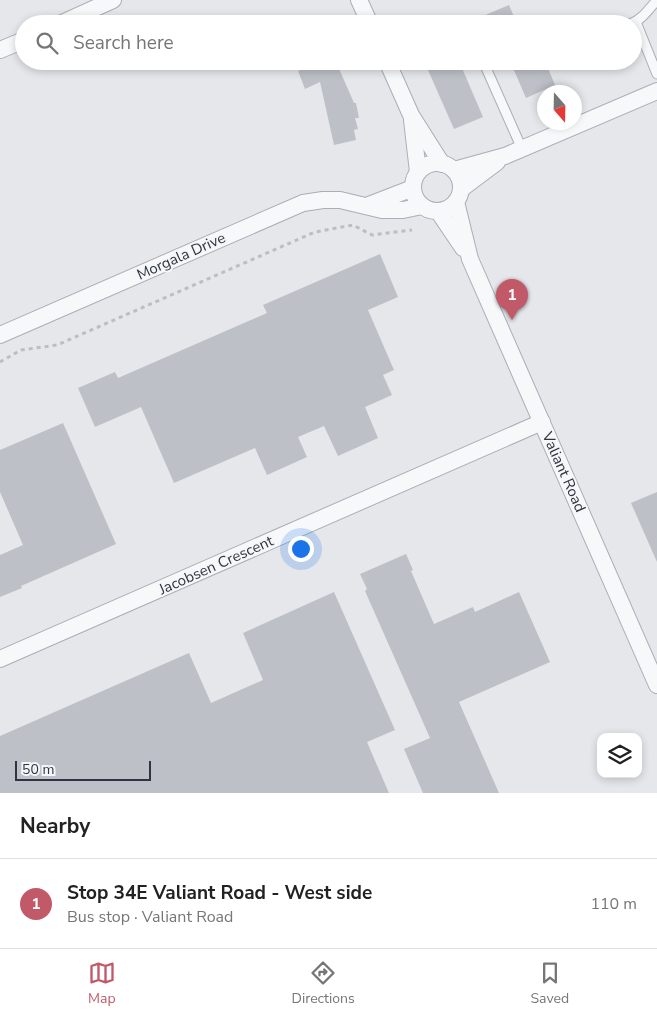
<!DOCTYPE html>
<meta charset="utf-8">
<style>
body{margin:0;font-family:"Nunito Sans",sans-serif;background:#f6f6f6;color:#222}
.controls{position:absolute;right:15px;bottom:15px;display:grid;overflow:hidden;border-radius:10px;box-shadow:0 2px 8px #0003}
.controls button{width:45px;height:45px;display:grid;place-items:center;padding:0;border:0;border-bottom:1px solid #e0e0e0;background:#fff;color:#222;font:25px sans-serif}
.compass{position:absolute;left:537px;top:85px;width:45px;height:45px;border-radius:50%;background:#fff;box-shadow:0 2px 8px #0003;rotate:160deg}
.scale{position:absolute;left:15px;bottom:12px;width:136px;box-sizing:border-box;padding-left:5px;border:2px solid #2e3542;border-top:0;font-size:14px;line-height:18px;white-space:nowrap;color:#2e3542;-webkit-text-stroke:4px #f4f6f8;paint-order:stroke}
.you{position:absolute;left:300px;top:548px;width:18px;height:18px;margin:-12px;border:4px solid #fff;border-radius:50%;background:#1a73e8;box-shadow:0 0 0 8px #1a73e833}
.badge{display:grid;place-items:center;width:32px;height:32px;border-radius:50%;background:#c15968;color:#fff;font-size:16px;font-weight:700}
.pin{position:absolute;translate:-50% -41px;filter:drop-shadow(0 1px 2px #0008)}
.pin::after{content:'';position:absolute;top:26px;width:18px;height:15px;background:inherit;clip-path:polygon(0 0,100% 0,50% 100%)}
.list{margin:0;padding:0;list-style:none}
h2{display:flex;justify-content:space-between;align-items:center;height:65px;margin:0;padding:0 20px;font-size:21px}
h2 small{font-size:16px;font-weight:400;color:#767676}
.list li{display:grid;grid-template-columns:32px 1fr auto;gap:15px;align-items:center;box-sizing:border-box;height:90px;padding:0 20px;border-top:1px solid #e0e0e0}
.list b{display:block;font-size:19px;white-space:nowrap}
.list p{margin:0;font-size:16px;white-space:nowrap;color:#767676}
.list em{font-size:16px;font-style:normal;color:#767676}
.icon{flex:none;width:28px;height:28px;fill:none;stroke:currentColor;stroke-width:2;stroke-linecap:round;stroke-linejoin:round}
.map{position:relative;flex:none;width:657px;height:793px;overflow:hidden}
.search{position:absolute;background:#fff;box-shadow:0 2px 8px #0003;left:15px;right:15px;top:15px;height:55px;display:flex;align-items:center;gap:12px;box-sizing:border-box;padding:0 18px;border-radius:28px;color:#767676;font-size:19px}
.sheet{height:155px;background:#fff}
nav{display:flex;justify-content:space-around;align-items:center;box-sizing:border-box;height:70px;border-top:1px solid #e0e0e0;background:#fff;font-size:14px;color:#767676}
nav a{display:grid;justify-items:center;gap:2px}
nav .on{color:#c15968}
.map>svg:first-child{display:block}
.building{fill:#bdc0c7}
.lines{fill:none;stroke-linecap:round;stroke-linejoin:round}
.service-casing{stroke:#aaaeb5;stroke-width:11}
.minor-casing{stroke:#aaaeb5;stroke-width:18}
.path{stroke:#bbbec3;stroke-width:3;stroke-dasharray:4 4;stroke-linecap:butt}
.service{stroke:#f7f8fa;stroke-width:9}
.minor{stroke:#f7f8fa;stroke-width:16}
.labels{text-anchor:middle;stroke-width:4;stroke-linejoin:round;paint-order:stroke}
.street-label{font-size:15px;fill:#2e3542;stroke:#f4f6f8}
</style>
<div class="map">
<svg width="657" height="793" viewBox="0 0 657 793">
<rect width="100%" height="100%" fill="#e5e7eb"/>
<g class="building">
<path d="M509,5L517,24H464Z"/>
<path d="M320,61H331L332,65L337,64L354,103H356L359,118H355L358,129L354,130L356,140L334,145L320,82L305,89L298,71Z"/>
<path d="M424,61H459L483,117L454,129Z"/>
<path d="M510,61H545L555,85L526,98Z"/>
<path d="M380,254L398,297L368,310L394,370L383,375L392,395L365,407L378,438L338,456L324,426L298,437L307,457L267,475L255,448L174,483L141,407L95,427L78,388L115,372L118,378L267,313L263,305Z"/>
<path d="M63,423L116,544L21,586L22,588L0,597V555L23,545L0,492V450Z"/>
<path d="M657,492V562L631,503Z"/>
<path d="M406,554L413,570L411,571L434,624L473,607L475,612L519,592L550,662L459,702L499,793H423L404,749L430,738L365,591L367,589L360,574Z"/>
<path d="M334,592L395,730L367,742L389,793H0V736L189,653L211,703L263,680L243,633Z"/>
</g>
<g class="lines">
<defs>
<g id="service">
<path d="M636,22L657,74"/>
<path d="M630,24C642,20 649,9 657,0"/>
<path d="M483,61L522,149"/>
</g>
<g id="minor">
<path d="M359,0L370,24"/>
<path d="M60,24L113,0"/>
<path d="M0,50L24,40"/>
<path d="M387,61L411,115L442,164"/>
<path d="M412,120L418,172"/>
<circle cx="437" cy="187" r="24"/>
<path d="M454,170L505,156L657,91"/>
<path d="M461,189L497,162"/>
<path d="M456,202L470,259L657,685"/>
<path d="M369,205L413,188"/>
<path d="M438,211L463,248"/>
<path d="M0,335L303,203L323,200H340L382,210H403L422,206"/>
<path d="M0,659L542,422"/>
</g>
</defs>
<use href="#service" class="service-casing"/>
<use href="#minor" class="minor-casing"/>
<path class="path" d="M0,362L21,350L57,345L315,232L353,225L372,235L412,230"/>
<use href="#service" class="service"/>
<use href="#minor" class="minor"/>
</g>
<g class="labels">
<g class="street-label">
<text transform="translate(181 256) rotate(-24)" y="5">Morgala Drive</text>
<text transform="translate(564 472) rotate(66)" y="5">Valiant Road</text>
<text transform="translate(216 565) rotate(-24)" y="5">Jacobsen Crescent</text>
</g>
</g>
</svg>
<div class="controls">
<button><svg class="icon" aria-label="layers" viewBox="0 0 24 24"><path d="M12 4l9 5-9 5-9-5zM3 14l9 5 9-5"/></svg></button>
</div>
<svg class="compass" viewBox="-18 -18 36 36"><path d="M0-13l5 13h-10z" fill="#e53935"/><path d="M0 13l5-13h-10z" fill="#767676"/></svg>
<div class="scale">50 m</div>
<div class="you"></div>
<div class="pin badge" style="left:512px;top:320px">1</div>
<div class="search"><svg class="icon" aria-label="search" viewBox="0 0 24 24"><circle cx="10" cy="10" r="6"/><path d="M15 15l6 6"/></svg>Search here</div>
</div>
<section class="sheet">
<h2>Nearby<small></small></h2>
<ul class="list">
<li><span class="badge">1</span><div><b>Stop 34E Valiant Road - West side</b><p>Bus stop · Valiant Road</p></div><em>110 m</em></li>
</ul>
</section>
<nav>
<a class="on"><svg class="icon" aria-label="map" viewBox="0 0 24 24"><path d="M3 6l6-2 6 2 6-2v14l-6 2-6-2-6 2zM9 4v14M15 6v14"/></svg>Map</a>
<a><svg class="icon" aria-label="directions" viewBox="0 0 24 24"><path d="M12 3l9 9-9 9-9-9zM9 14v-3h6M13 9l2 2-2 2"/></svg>Directions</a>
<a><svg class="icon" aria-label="saved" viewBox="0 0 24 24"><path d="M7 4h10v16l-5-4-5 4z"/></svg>Saved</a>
</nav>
